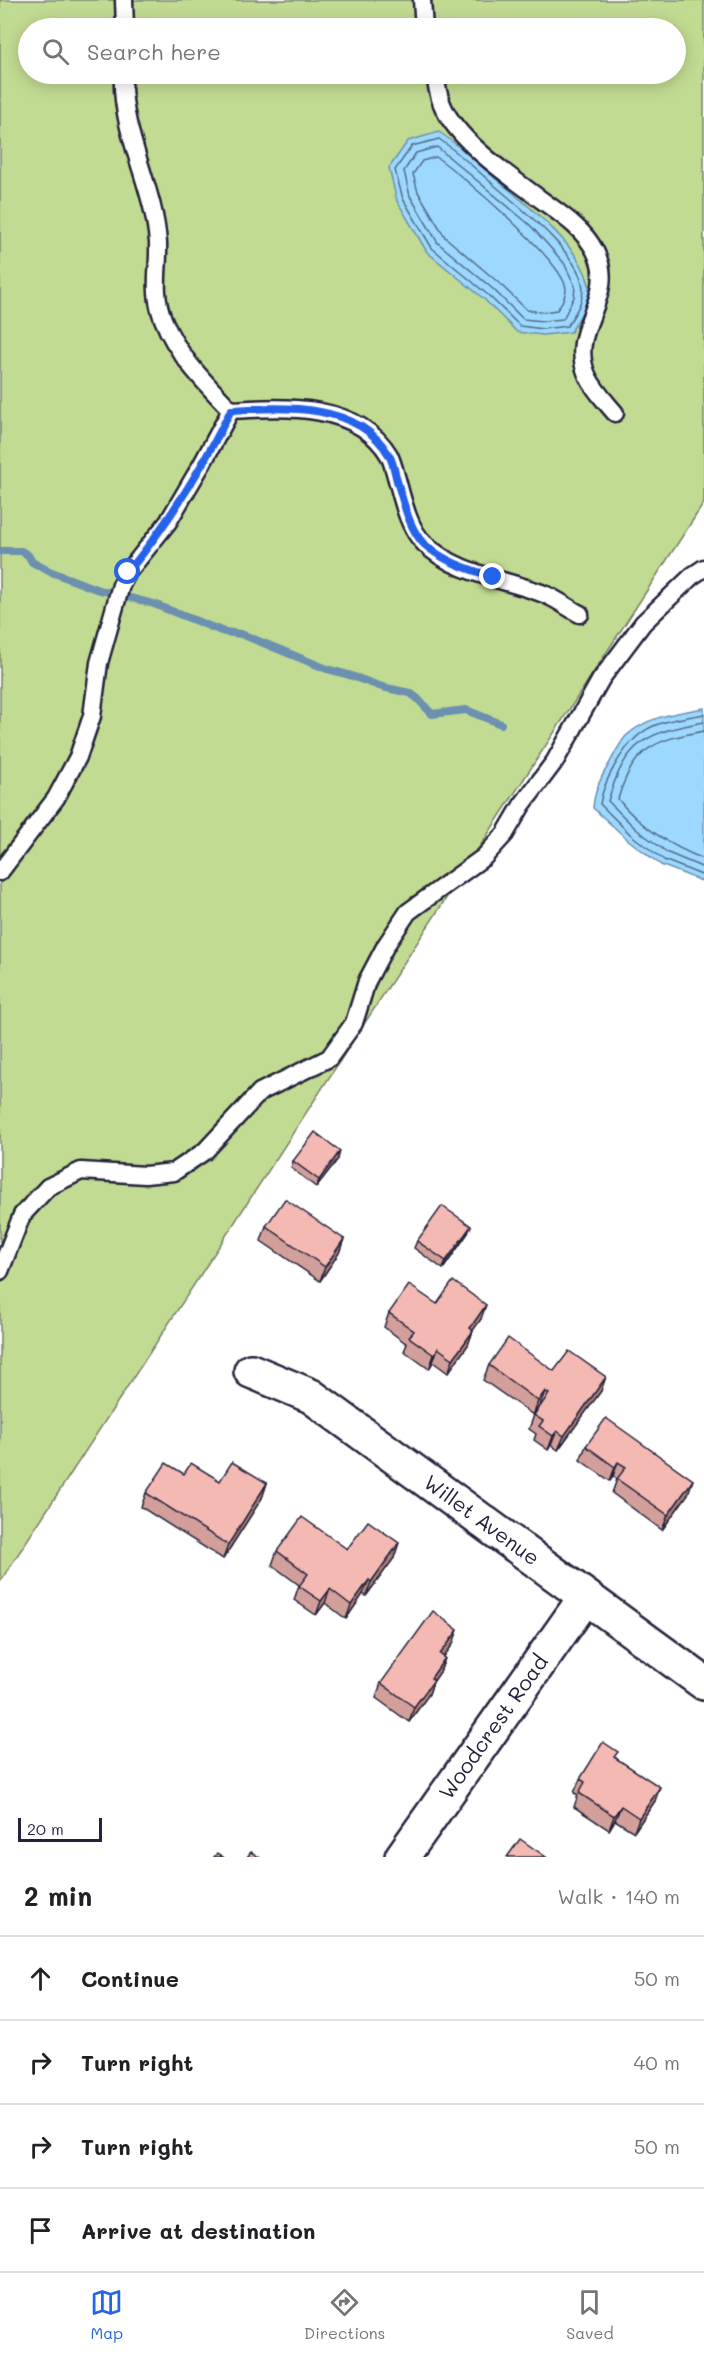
<!DOCTYPE html>
<meta charset="utf-8">
<style>
body{margin:0;font-family:Mali,sans-serif;background:#f2f2f2;color:#202124}
.scale{position:absolute;left:18px;bottom:15px;width:84px;box-sizing:border-box;padding-left:6px;border:3px solid #22223b;border-top:0;font-size:16px;line-height:21px;white-space:nowrap;color:#22223b;-webkit-text-stroke:4px #fff;paint-order:stroke}
.stop{position:absolute;width:18px;height:18px;margin:-14px;border:4px solid #2563eb;border-radius:50%;background:#fff}
.stop.end{background:#2563eb;border-color:#fff;box-shadow:0 2px 6px #0008}
.list{margin:0;padding:0;list-style:none}
h2{display:flex;justify-content:space-between;align-items:center;height:78px;margin:0;padding:0 24px;font-size:26px}
h2 small{font-size:20px;font-weight:400;color:#757577}
.list li{display:grid;grid-template-columns:39px 1fr auto;gap:18px;align-items:center;box-sizing:border-box;height:84px;padding:0 24px;border-top:2px solid #e0e0e0}
.list b{display:block;font-size:22px;white-space:nowrap}
.list em{font-size:20px;font-style:normal;color:#757577}
.icon{flex:none;width:33px;height:33px;fill:none;stroke:currentColor;stroke-width:2;stroke-linecap:round;stroke-linejoin:round}
.map{position:relative;flex:none;width:704px;height:1857px;overflow:hidden}
.search{position:absolute;background:#fff;box-shadow:0 3px 15px #0003;left:18px;right:18px;top:18px;height:66px;display:flex;align-items:center;gap:15px;box-sizing:border-box;padding:0 21px;border-radius:33px;color:#757577;font-size:22px}
.sheet{height:414px;background:#fff}
nav{display:flex;justify-content:space-around;align-items:center;box-sizing:border-box;height:84px;border-top:2px solid #e0e0e0;background:#fff;font-size:16px;color:#757577}
nav a{display:grid;justify-items:center;gap:3px}
nav .on{color:#2563eb}
.map>svg:first-child{display:block}
.green{fill:#c2db92;stroke:#727e66;stroke-width:1.5;fill-rule:evenodd}
.water{fill:#9dd9fe;stroke:#6c90b0;stroke-width:1.5}
.lines{fill:none;stroke-linecap:round;stroke-linejoin:round}
.shore{stroke:#536b89;stroke-width:1.5}
.stream{stroke:#6c90b0;stroke-width:8}
.lane-casing{stroke:#22223b;stroke-width:21}
.street-casing{stroke:#22223b;stroke-width:38}
.lane{stroke:#fff;stroke-width:16}
.street{stroke:#fff;stroke-width:33}
.wall{fill:#d29f9a;stroke:#22223b;stroke-width:1.5}
.shaded-wall{fill:#ab827d;stroke:#22223b;stroke-width:1.5}
.building{fill:#f4b9b3;stroke:#22223b;stroke-width:1.5}
.route{stroke:#2563eb;stroke-width:8}
.labels{text-anchor:middle;stroke-width:5;stroke-linejoin:round;paint-order:stroke}
.street-label{font-size:21px;fill:#22223b;stroke:#fff}
</style>
<div class="map">
<svg width="704" height="1857" viewBox="0 0 704 1857">
<rect width="100%" height="100%" fill="#fff"/>
<filter id="ink" filterUnits="userSpaceOnUse"><feTurbulence type="fractalNoise" baseFrequency=".0167" numOctaves="2"/><feDisplacementMap in="SourceGraphic" scale="12" xChannelSelector="R" yChannelSelector="G"/><feConvolveMatrix kernelMatrix="1 2 1 2 8 2 1 2 1" color-interpolation-filters="sRGB"/></filter>
<g filter="url(#ink)">
<path class="green" d="M0,0H704V503L0,1582ZM28,28H676V74H28Z"/>
<g class="water">
<path d="M439,132C460,146 477,163 496,179C525,203 578,244 588,281C593,299 579,317 571,332L543,335L517,332L484,299L427,252L397,201L389,168L408,141Z"/>
<path d="M704,708V882L661,865L627,839L593,808C594,793 601,776 609,764C614,755 619,744 626,736C647,716 677,713 704,708Z"/>
</g>
<g class="lines">
<g class="shore">
<path d="M439,139C458,152 475,169 493,184C517,205 576,251 582,283C586,298 575,314 567,326L543,329L520,326L488,295L432,248L403,199L395,170L412,146Z"/>
<path d="M437,147L530,225L564,263L575,286L574,297L563,319L543,321L523,319L493,289L438,243L410,196L404,171L416,153Z"/>
<path d="M436,157C461,174 564,262 566,289C566,297 561,304 557,310L543,312L527,310L499,283L445,237L418,192L413,174L422,161Z"/>
<path d="M704,714C659,723 640,722 615,765C608,777 602,790 600,804L631,835L664,860L704,876"/>
<path d="M704,722C645,733 626,741 608,801L636,829L668,853L704,868"/>
<path d="M704,731C654,740 634,747 618,799C639,826 672,847 704,859"/>
</g>
<path class="stream" d="M0,551H21L28,555L32,562L49,571L96,589L154,604L224,632L241,634L327,669L349,675L382,687L410,693L417,698L432,714L466,710L501,724"/>
<defs>
<g id="lane">
<path d="M124,0L125,28"/>
<path d="M422,0L424,28"/>
<path d="M123,74C120,132 154,185 158,243C159,271 152,291 163,319C177,355 205,383 231,410C284,407 357,402 389,455C392,461 394,469 396,476C402,497 408,528 424,543C455,574 505,579 544,594C557,599 568,608 580,614"/>
<path d="M434,74C437,84 438,95 442,104C456,141 515,180 547,204C565,217 585,231 595,251C620,298 565,329 588,377C595,391 605,401 615,413"/>
<path d="M0,872L56,798L78,757L92,716L99,663L121,585L128,572L168,522L202,464L231,410"/>
<path d="M0,1271L22,1215L48,1187L81,1171L145,1175L174,1172L205,1151L260,1092L329,1058L354,1023L367,981L386,945L408,912L484,857L505,834L522,805L555,761L601,679L643,623L692,576L704,568"/>
</g>
<g id="street">
<path id="s1" d="M251,1371L311,1396L704,1683"/>
<path id="s2" d="M402,1857L585,1598"/>
</g>
</defs>
<use href="#lane" class="lane-casing"/>
<use href="#street" class="street-casing"/>
<use href="#lane" class="lane"/>
<use href="#street" class="street"/>
</g>
<g class="wall">
<path d="M338,1159L316,1187L291,1168L293,1161Z"/>
<path d="M266,1226L344,1239L339,1253L320,1281L261,1241Z"/>
<path d="M468,1233L443,1269L414,1248L417,1241Z"/>
<path d="M437,1304L481,1319L473,1330L468,1345L448,1373L433,1362L429,1369L404,1351L407,1344L384,1327L389,1313Z"/>
<path d="M489,1365L554,1371L601,1391L558,1450L551,1445L548,1450L534,1440L536,1434L529,1429L534,1415L541,1406L540,1405L533,1415L483,1380Z"/>
<path d="M586,1446L688,1494L662,1530L612,1493L617,1479L613,1476L610,1481L580,1460Z"/>
<path d="M184,1474L220,1481L267,1483L262,1498L223,1559L141,1507L146,1493Z"/>
<path d="M347,1549L394,1558L366,1596L363,1594L346,1619L325,1603L316,1615L294,1600L299,1585L272,1565L277,1551Z"/>
<path d="M453,1644L443,1657L445,1658L440,1672L433,1682L429,1694L409,1722L376,1698L381,1683Z"/>
<path d="M616,1758L655,1801L634,1832L615,1820L609,1830L574,1807L578,1795L574,1793L580,1779Z"/>
</g>
<g class="shaded-wall">
<path d="M340,1151L338,1159L316,1187L319,1180Z"/>
<path d="M471,1226L468,1233L443,1269L446,1261Z"/>
<path d="M344,1239L339,1253L320,1281L325,1267Z"/>
<path d="M486,1305L481,1319L465,1342L470,1328Z"/>
<path d="M473,1331L468,1345L448,1373L453,1359Z"/>
<path d="M438,1348L433,1362L429,1369L434,1355Z"/>
<path d="M606,1377L601,1391L558,1450L564,1436Z"/>
<path d="M545,1391L540,1405L533,1415L538,1401Z"/>
<path d="M557,1431L551,1445L548,1450L553,1436Z"/>
<path d="M618,1462L613,1476L610,1481L615,1467Z"/>
<path d="M693,1480L688,1494L662,1530L668,1515Z"/>
<path d="M267,1483L262,1498L223,1559L228,1545Z"/>
<path d="M399,1543L394,1558L366,1596L371,1582Z"/>
<path d="M369,1580L363,1594L346,1619L351,1605Z"/>
<path d="M330,1589L325,1603L316,1615L321,1601Z"/>
<path d="M458,1630L453,1644L435,1669L440,1654Z"/>
<path d="M445,1658L440,1672L433,1682L429,1694L409,1722L414,1707L431,1678Z"/>
<path d="M660,1787L655,1801L634,1832L639,1818Z"/>
<path d="M621,1806L615,1820L609,1830L614,1816Z"/>
</g>
<g class="building">
<path d="M315,1132L340,1151L319,1180L293,1161Z"/>
<path d="M285,1199L344,1239L325,1267L266,1226Z"/>
<path d="M442,1206L471,1226L446,1261L417,1241Z"/>
<path d="M453,1281L486,1305L470,1328L473,1331L453,1359L438,1348L434,1355L409,1337L414,1331L389,1313L409,1285L437,1304Z"/>
<path d="M508,1338L554,1371L569,1351L606,1377L564,1436L557,1431L553,1436L539,1426L543,1421L534,1415L549,1394L545,1391L538,1401L489,1365Z"/>
<path d="M606,1418L693,1480L668,1515L617,1479L626,1467L618,1462L615,1467L586,1446Z"/>
<path d="M232,1462L267,1483L228,1545L146,1493L166,1463L184,1474L191,1463L220,1481Z"/>
<path d="M302,1517L347,1549L368,1521L399,1543L371,1582L369,1580L351,1605L330,1589L321,1601L299,1586L308,1574L277,1551Z"/>
<path d="M433,1611L458,1630L440,1654L445,1658L431,1678L434,1680L414,1707L381,1683Z"/>
<path d="M603,1742L618,1752L614,1757L660,1787L639,1818L621,1806L614,1816L579,1793L585,1782L580,1779Z"/>
<path d="M520,1839L546,1857H507Z"/>
<path d="M251,1852L259,1857H247Z"/>
<path d="M217,1853L223,1857H214Z"/>
</g>
</g>
<g class="lines" filter="url(#ink)">
<path class="route" d="M128,572C169,522 202,469 231,410C283,407 358,402 389,455C393,462 395,473 397,481C403,500 409,529 424,544C444,562 469,569 493,577"/>
</g>
<g class="labels">
<g class="street-label">
<text dy="7" stroke="none"><textPath href="#s1" startOffset="276">Willet Avenue</textPath></text>
<text dy="7" stroke="none"><textPath href="#s2" startOffset="159">Woodcrest Road</textPath></text>
</g>
</g>
</svg>
<div class="scale">20 m</div>
<div class="stop" style="left:128px;top:572px"></div>
<div class="stop end" style="left:493px;top:577px"></div>
<div class="search"><svg class="icon" aria-label="search" viewBox="0 0 24 24"><circle cx="10" cy="10" r="6"/><path d="M15 15l6 6"/></svg>Search here</div>
</div>
<section class="sheet">
<h2>2 min<small>Walk · 140 m</small></h2>
<ul class="list">
<li><svg class="icon" aria-label="ahead" viewBox="0 0 24 24"><path d="M12 20V5M6 11l6-6 6 6"/></svg><div><b>Continue</b></div><em>50 m</em></li>
<li><svg class="icon" aria-label="right" viewBox="0 0 24 24"><path d="M7 20v-9h11M14 6l5 5-5 5"/></svg><div><b>Turn right</b></div><em>40 m</em></li>
<li><svg class="icon" aria-label="right" viewBox="0 0 24 24"><path d="M7 20v-9h11M14 6l5 5-5 5"/></svg><div><b>Turn right</b></div><em>50 m</em></li>
<li><svg class="icon" aria-label="arrive" viewBox="0 0 24 24"><path d="M6 21V4h12l-3 4 3 4H6"/></svg><div><b>Arrive at destination</b></div></li>
</ul>
</section>
<nav>
<a class="on"><svg class="icon" aria-label="map" viewBox="0 0 24 24"><path d="M3 6l6-2 6 2 6-2v14l-6 2-6-2-6 2zM9 4v14M15 6v14"/></svg>Map</a>
<a><svg class="icon" aria-label="directions" viewBox="0 0 24 24"><path d="M12 3l9 9-9 9-9-9zM9 14v-3h6M13 9l2 2-2 2"/></svg>Directions</a>
<a><svg class="icon" aria-label="saved" viewBox="0 0 24 24"><path d="M7 4h10v16l-5-4-5 4z"/></svg>Saved</a>
</nav>
